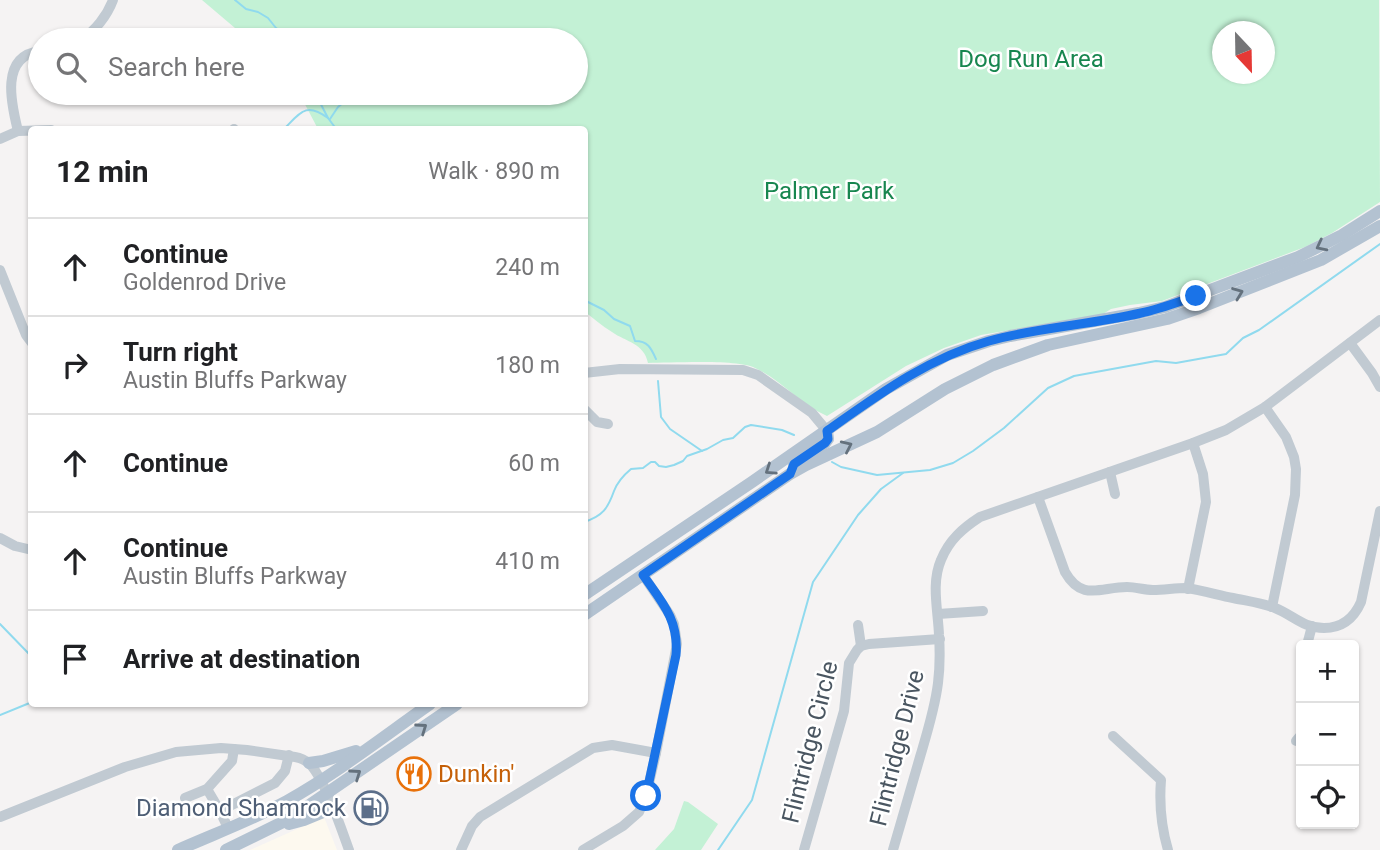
<!DOCTYPE html>
<meta charset="utf-8">
<style>
body{margin:0;font-family:Roboto,sans-serif;background:#f2f2f2;color:#202124}
.controls{position:absolute;right:21px;bottom:21px;display:grid;overflow:hidden;border-radius:7px;box-shadow:0 2px 5px #0004}
.controls button{width:63px;height:63px;display:grid;place-items:center;padding:0;border:0;border-bottom:2px solid #e0e0e0;background:#fff;color:#202124;font:35px sans-serif}
.compass{position:absolute;left:1212px;top:21px;width:63px;height:63px;border-radius:50%;background:#fff;box-shadow:0 2px 5px #0004;rotate:158deg}
.stop{position:absolute;width:21px;height:21px;margin:-16px;border:5px solid #1a73e8;border-radius:50%;background:#fff}
.stop.end{background:#1a73e8;border-color:#fff;box-shadow:0 2px 7px #0008}
.list{margin:0;padding:0;list-style:none}
h2{display:flex;justify-content:space-between;align-items:center;height:91px;margin:0;padding:0 28px;font-size:30px}
h2 small{font-size:23px;font-weight:400;color:#757577}
.list li{display:grid;grid-template-columns:46px 1fr auto;gap:21px;align-items:center;box-sizing:border-box;height:98px;padding:0 28px;border-top:2px solid #e0e0e0}
.list b{display:block;font-size:26px;white-space:nowrap}
.list p{margin:0;font-size:23px;white-space:nowrap;color:#757577}
.list em{font-size:23px;font-style:normal;color:#757577}
.icon{flex:none;width:38px;height:38px;fill:none;stroke:currentColor;stroke-width:2;stroke-linecap:round;stroke-linejoin:round}
.map{position:relative;flex:none;width:1380px;height:850px;overflow:hidden}
.search{position:absolute;background:#fff;box-shadow:0 2px 5px #0004;left:28px;top:28px;width:560px;height:77px;display:flex;align-items:center;gap:18px;box-sizing:border-box;padding:0 24px;border-radius:38px;color:#757577;font-size:26px}
.panel{position:absolute;background:#fff;box-shadow:0 2px 5px #0004;left:28px;top:126px;width:560px;height:581px;border-radius:7px}
.map>svg:first-child{display:block}
.commercial{fill:#fdf9ef}
.green{fill:#c3f1d5;fill-rule:evenodd}
.lines{fill:none;stroke-linecap:round;stroke-linejoin:round}
.stream{stroke:#90daee;stroke-width:2}
.minor{stroke:#c1cad2;stroke-width:10}
.major{stroke:#b3c2d1;stroke-width:12}
.oneway{stroke:#64717d}
.route{stroke:#1a73e8;stroke-width:9}
.labels{text-anchor:middle;stroke-width:5;stroke-linejoin:round;paint-order:stroke}
.park-label{font-size:24px;fill:#17864f;stroke:#fff}
.street-label{font-size:24px;fill:#4a5661;stroke:#fff}
.food-label{font-size:24px;fill:#c56008;stroke:#fff;text-anchor:start}
.service-label{font-size:24px;fill:#4e5e75;stroke:#fff;text-anchor:end}
</style>
<div class="map">
<svg width="1380" height="850" viewBox="0 0 1380 850">
<rect width="100%" height="100%" fill="#f5f3f3"/>
<path class="commercial" d="M324,817L337,850H250Z"/>
<g class="green">
<path d="M202,0H1379L1380,202L1332,233L1305,247L1162,301L1130,305L1111,309L1103,314L981,335L944,348L906,366L827,416C800,404 781,380 755,368C738,359 670,363 648,363C644,343 626,342 612,332C602,326 593,318 585,312L584,130L318,129L299,93H576V40H273L235,28ZM1222,32H1264V74H1222Z"/>
<path d="M684,801L688,802L718,824L701,850H655L674,829Z"/>
</g>
<g class="lines">
<g class="stream">
<path d="M235,0L246,9L258,12L268,18L276,28L291,40"/>
<path d="M315,93L328,118L337,130"/>
<path d="M330,119L338,107L355,93"/>
<path d="M284,129C301,112 306,102 328,118"/>
<path d="M584,300L604,310L614,319L630,326L635,341C648,341 651,348 656,359"/>
<path d="M658,381L661,417L670,429L702,451"/>
<path d="M832,462L841,467L877,475L930,470L953,463L973,451L1004,428L1048,388L1074,376L1156,361L1176,363L1226,354L1243,338L1259,330L1380,244"/>
<path d="M584,522C603,516 608,508 614,491C617,483 625,474 631,469L643,468L651,462H655L659,466L666,467L674,465L683,461L687,456L707,449L723,440L733,438L745,427L751,425L782,430L794,435"/>
<path d="M0,624L32,657"/>
<path d="M0,715L32,702"/>
<path d="M718,850L752,800L813,582L858,515L881,489L903,473"/>
</g>
<g class="minor">
<path d="M81,40C95,31 107,16 113,0"/>
<path d="M234,130V129"/>
<path d="M18,131C11,103 0,56 40,51"/>
<path d="M0,139L18,131L51,130"/>
<path d="M0,270L26,335L32,343"/>
<path d="M1350,343L1372,373L1380,387"/>
<path d="M584,373L620,369L743,370L758,375L812,413L827,431"/>
<path d="M1265,407L1286,437L1294,457L1296,469L1295,495L1272,607"/>
<path d="M584,409L597,422L608,424"/>
<path d="M1110,472L1115,494"/>
<path d="M1038,497L1065,572C1082,602 1101,587 1127,587C1136,587 1144,590 1153,590C1164,590 1175,588 1186,588C1201,590 1218,595 1233,598C1247,601 1262,603 1275,608C1293,615 1303,628 1324,628C1342,628 1354,618 1361,602L1380,511"/>
<path d="M0,538L15,546L32,550"/>
<path d="M1188,589L1206,502L1203,474L1193,443"/>
<path d="M938,614L983,611"/>
<path d="M858,625L861,646"/>
<path d="M1307,645L1312,626"/>
<path d="M1113,736L1161,780C1159,805 1161,826 1168,850"/>
<path d="M1296,741L1301,735"/>
<path d="M207,789L220,811L228,828"/>
<path d="M185,798L207,789L232,761L234,749"/>
<path d="M220,811L275,783L285,771L289,755"/>
<path d="M0,817L125,767L176,752L221,748L247,750L295,757C301,758 305,760 310,764C325,780 341,828 349,850"/>
<path d="M461,850L472,826L480,817L593,748L612,745L656,753"/>
<path d="M583,850L623,826L639,812L646,796L656,753L677,644L674,624L670,615L643,575"/>
<path d="M804,850L844,711L849,663L857,650L861,646L869,644L940,639"/>
<path d="M893,850C902,819 911,788 920,757C927,733 935,708 938,683C940,667 940,651 939,635C938,610 931,583 941,560C949,540 963,528 980,517L1193,443L1226,430L1265,407L1380,320"/>
</g>
<g class="major">
<path d="M794,464L825,443L828,439L827,431"/>
<path d="M584,595L752,482L886,389L947,355L989,341L1010,336L1139,313L1165,307L1298,257L1342,235L1380,211"/>
<path d="M584,615L790,474L806,465L877,432L945,389L993,365L1048,345L1167,319L1199,308L1321,260L1380,226"/>
<path d="M309,763L323,761L356,751"/>
<path d="M289,824L304,820L333,808"/>
<path d="M178,850C214,834 252,820 287,801C337,773 383,737 430,704"/>
<path d="M226,850L289,819L457,704"/>
</g>
</g>
<defs><path id="oneway-chevron" d="M-2-3.5L2.5 0L-2 3.5" fill="none" stroke-width="1.6" stroke-linecap="round" stroke-linejoin="round" transform="scale(1.75)"/></defs>
<g class="oneway">
<use href="#oneway-chevron" transform="translate(1321 246) rotate(153)"/>
<use href="#oneway-chevron" transform="translate(1238 293) rotate(-21)"/>
<use href="#oneway-chevron" transform="translate(847 446) rotate(-25)"/>
<use href="#oneway-chevron" transform="translate(770 470) rotate(146)"/>
<use href="#oneway-chevron" transform="translate(422 728) rotate(-35)"/>
<use href="#oneway-chevron" transform="translate(356 774) rotate(-35)"/>
</g>
<g class="lines">
<path class="route" d="M646,796L676,655C679,620 662,602 643,575L790,474L794,464L825,443L828,439L827,431C878,395 928,358 989,341C1038,327 1091,325 1141,313C1160,309 1178,302 1196,296"/>
</g>
<defs>
<symbol id="restaurant-ring" viewBox="-11 -11 22 22"><circle r="9.5" fill="#fff" stroke="#e8710a" stroke-width="1.5"/><path d="M-5-6h1v4h1v-4h1v4h1v-4h1v5L-1.5 .5V6h-2V.5L-5-1ZM5-6V6H3V1.5H1.5Q1.5-4 5-6Z" fill="#e8710a"/></symbol>
<symbol id="fuel-ring" viewBox="-11 -11 22 22"><circle r="9.5" fill="#fff" stroke="#5c6f8a" stroke-width="1.5"/><path d="M-5.5-6h7V0h2V4h1.3V-2.5L3-4.5l.8-.8L6-3V5H2.5V1h-1V6h-7ZM-4.2-4.7v3.2H.2V-4.7Z" fill="#5c6f8a"/></symbol>
</defs>
<g fill-rule="evenodd">
<use href="#restaurant-ring" x="395" y="755" width="38" height="38"/>
<use href="#fuel-ring" x="352" y="789" width="38" height="38"/>
</g>
<g class="labels">
<g class="park-label">
<text x="1031" y="67">Dog Run Area</text>
<text x="829" y="199">Palmer Park</text>
</g>
<g class="street-label">
<text transform="translate(810 742) rotate(-76)" y="8">Flintridge Circle</text>
<text transform="translate(897 748) rotate(-76)" y="8">Flintridge Drive</text>
</g>
<g class="food-label">
<text x="438" y="782">Dunkin'</text>
</g>
<g class="service-label">
<text x="346" y="816">Diamond Shamrock</text>
</g>
</g>
</svg>
<div class="controls">
<button>+</button>
<button>−</button>
<button><svg class="icon" aria-label="locate" viewBox="0 0 24 24"><circle cx="12" cy="12" r="6"/><path d="M12 2v4M12 18v4M2 12h4M18 12h4"/></svg></button>
</div>
<svg class="compass" viewBox="-18 -18 36 36"><path d="M0-13l5 13h-10z" fill="#e53935"/><path d="M0 13l5-13h-10z" fill="#757577"/></svg>
<div class="stop" style="left:646px;top:796px"></div>
<div class="stop end" style="left:1196px;top:296px"></div>
<div class="search"><svg class="icon" aria-label="search" viewBox="0 0 24 24"><circle cx="10" cy="10" r="6"/><path d="M15 15l6 6"/></svg>Search here</div>
<section class="panel">
<h2>12 min<small>Walk · 890 m</small></h2>
<ul class="list">
<li><svg class="icon" aria-label="ahead" viewBox="0 0 24 24"><path d="M12 20V5M6 11l6-6 6 6"/></svg><div><b>Continue</b><p>Goldenrod Drive</p></div><em>240 m</em></li>
<li><svg class="icon" aria-label="right" viewBox="0 0 24 24"><path d="M7 20v-9h11M14 6l5 5-5 5"/></svg><div><b>Turn right</b><p>Austin Bluffs Parkway</p></div><em>180 m</em></li>
<li><svg class="icon" aria-label="ahead" viewBox="0 0 24 24"><path d="M12 20V5M6 11l6-6 6 6"/></svg><div><b>Continue</b></div><em>60 m</em></li>
<li><svg class="icon" aria-label="ahead" viewBox="0 0 24 24"><path d="M12 20V5M6 11l6-6 6 6"/></svg><div><b>Continue</b><p>Austin Bluffs Parkway</p></div><em>410 m</em></li>
<li><svg class="icon" aria-label="arrive" viewBox="0 0 24 24"><path d="M6 21V4h12l-3 4 3 4H6"/></svg><div><b>Arrive at destination</b></div></li>
</ul>
</section>
</div>
